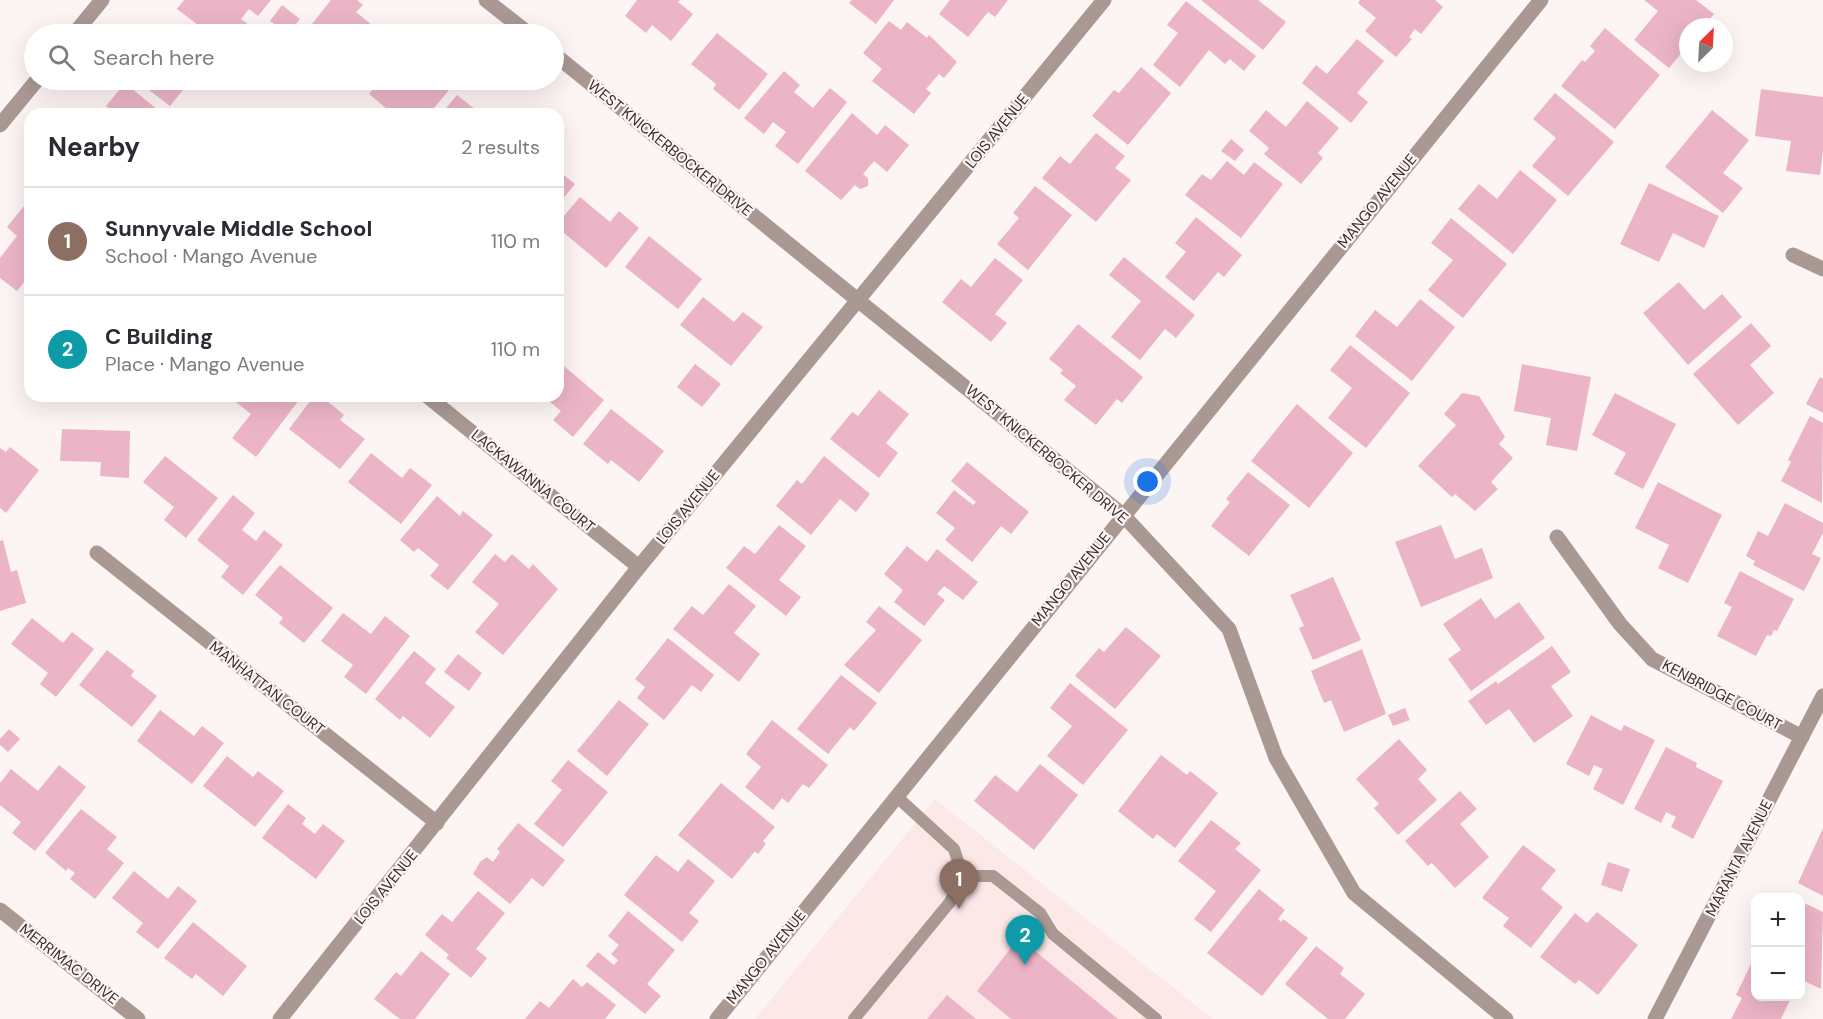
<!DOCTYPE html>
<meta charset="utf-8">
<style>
body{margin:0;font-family:"DM Sans",sans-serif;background:#f2f2f3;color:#2b2b33}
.controls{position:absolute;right:18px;bottom:18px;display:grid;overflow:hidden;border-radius:12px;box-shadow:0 6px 24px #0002}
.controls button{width:54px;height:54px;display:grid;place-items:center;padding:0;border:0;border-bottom:2px solid #e1e1e2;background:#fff;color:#2b2b33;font:30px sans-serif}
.compass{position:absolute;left:1679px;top:18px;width:54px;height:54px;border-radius:50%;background:#fff;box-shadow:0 6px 24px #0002;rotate:24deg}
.you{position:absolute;left:1148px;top:482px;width:21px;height:21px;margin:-15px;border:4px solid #fff;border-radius:50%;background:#1a73e8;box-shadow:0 0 0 9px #1a73e833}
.badge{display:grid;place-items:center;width:39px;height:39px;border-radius:50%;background:#3b50c3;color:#fff;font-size:20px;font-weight:700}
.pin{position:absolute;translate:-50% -50px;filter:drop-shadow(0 2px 3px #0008)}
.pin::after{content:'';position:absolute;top:32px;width:21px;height:18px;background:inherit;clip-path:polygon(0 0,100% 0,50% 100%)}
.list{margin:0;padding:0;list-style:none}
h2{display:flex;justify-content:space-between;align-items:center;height:78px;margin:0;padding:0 24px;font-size:26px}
h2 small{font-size:20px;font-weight:400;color:#7c7c81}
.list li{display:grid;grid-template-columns:39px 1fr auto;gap:18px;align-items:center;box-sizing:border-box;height:108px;padding:0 24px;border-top:2px solid #e1e1e2}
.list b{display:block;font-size:22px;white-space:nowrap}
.list p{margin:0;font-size:20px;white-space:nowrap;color:#7c7c81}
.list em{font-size:20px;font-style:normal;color:#7c7c81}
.icon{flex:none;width:33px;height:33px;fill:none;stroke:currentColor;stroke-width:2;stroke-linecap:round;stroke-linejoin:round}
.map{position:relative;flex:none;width:1823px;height:1019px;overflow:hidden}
.search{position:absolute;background:#fff;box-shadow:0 6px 24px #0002;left:24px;top:24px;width:540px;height:66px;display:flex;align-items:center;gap:15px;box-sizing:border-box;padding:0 21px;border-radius:33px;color:#7c7c81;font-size:22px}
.panel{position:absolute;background:#fff;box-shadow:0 6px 24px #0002;left:24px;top:108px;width:540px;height:294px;border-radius:18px}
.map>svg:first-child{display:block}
.built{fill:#fde8e8}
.building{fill:#ecb5c7}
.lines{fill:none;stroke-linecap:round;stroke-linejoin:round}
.service{stroke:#aa9993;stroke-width:12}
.minor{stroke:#aa9993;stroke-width:15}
.tertiary{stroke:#aa9993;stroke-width:15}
.labels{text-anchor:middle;stroke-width:4.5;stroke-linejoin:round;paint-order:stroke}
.street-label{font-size:15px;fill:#3c2c2c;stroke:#fdf4f4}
</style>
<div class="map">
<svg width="1823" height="1019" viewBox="0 0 1823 1019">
<rect width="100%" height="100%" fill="#fdf4f4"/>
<path class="built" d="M935,799L1213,1019H755Z"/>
<g class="building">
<path d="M184,0H271L258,16L249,9L241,19L249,25L242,34H210L177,9Z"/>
<path d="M331,0H357L363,5L356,12L383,34H325L312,24Z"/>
<path d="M637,0H680L678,2L693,14L671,41L652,25L646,33L625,16Z"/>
<path d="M852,0H894L876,24L849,3Z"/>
<path d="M950,0H1008L995,17L988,12L968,37L939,14Z"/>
<path d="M1201,0H1258L1286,22L1263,50Z"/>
<path d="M1360,0H1435L1443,7L1421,34L1415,29L1409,37L1412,39L1396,57L1365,31L1376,18L1358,3Z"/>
<path d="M1644,0H1696L1714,14L1703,27H1688V45L1669,68L1634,40L1658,11Z"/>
<path d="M1186,1L1256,56L1244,71L1230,59L1225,64L1209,50L1180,87L1153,65L1178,33L1167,25Z"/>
<path d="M282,5L300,19L288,34L270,21Z"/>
<path d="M889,21L901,30L907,22L927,38L929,35L957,62L944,78L939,74L926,89L931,93L914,114L872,81L882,69L863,53Z"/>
<path d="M1605,28L1660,75L1615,129L1561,86L1582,60L1585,62L1595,51L1590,46Z"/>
<path d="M717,33L768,74L739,110L713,89L716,84L691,64Z"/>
<path d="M1357,39L1384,61L1357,93L1368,102L1351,123L1302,83L1316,65L1327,74Z"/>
<path d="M1141,67L1171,93L1128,145L1092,116L1114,90L1119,93Z"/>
<path d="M784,71L800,85L794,92L813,108L830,88L847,102L798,164L775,146L786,132L773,122L764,134L744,118Z"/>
<path d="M136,80H191L170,106Z"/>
<path d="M381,80H449L454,84L429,114H390L391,112L369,94Z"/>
<path d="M125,83L163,114H116L106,106Z"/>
<path d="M1761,89L1823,97V150L1820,175L1786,171L1791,141L1755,136Z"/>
<path d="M1555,93L1614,142L1568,196L1532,166L1556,138L1533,119Z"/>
<path d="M457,95L481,114H441Z"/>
<path d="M1307,101L1339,128L1318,153L1323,158L1301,184L1264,154L1269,148L1249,131L1266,110L1286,127Z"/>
<path d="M1712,110L1749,140L1723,173L1743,188L1723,213L1665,167Z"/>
<path d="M852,113L877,135L885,125L909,145L887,172L874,161L863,174L868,178V186L860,189L855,185L841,200L805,171Z"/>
<path d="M1096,133L1125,156L1115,168L1131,180L1096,222L1042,178L1060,156L1070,164Z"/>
<path d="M1231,139L1244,150L1235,161L1221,151Z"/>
<path d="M558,160L564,165L559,171L575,184L558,205Z"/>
<path d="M1227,161L1244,175L1254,162L1283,184L1241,238L1185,195L1202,174L1211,180Z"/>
<path d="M1520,170L1557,200L1513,254L1458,209L1479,184L1497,199Z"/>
<path d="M1649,183L1719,216L1704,248L1673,233L1659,262L1620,244Z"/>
<path d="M1035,186L1072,215L1028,270L997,244L1019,218L1013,213Z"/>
<path d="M580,197L610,222L619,211L639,228L606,268L558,228V223Z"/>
<path d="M24,206L30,211V275L17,291L0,278V258L17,236L7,227Z"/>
<path d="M1196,217L1242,255L1224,277L1218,272L1194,301L1165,277L1186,252L1175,243Z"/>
<path d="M1451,218L1507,264L1463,318L1428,290L1453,260L1431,243Z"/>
<path d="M649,236L702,279L678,309L625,267Z"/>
<path d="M1124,257L1195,315L1176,338L1165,329L1140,360L1111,337L1141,301L1109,275Z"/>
<path d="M995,258L1023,280L995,314L1007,323L991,342L942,302L961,279L971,287Z"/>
<path d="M1679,282L1704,310L1722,294L1742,317L1688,365L1643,313Z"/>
<path d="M703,297L734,322L743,312L763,327L731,366L680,325Z"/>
<path d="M1420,299L1455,327L1412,381L1355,336L1375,310L1397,327Z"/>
<path d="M1751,323L1771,346L1750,365L1774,393L1738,425L1693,374Z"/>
<path d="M1078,324L1143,377L1122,403L1117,399L1096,425L1064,400L1076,386L1060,373L1063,370L1049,359Z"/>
<path d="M1350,345L1410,393L1366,448L1328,418L1352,388L1330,370Z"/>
<path d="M558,361L604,400L573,437L553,420L561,411L543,396H558Z"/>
<path d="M695,364L721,384L702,407L677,387Z"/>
<path d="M1522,364L1591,377L1577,451L1546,445L1551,418L1514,411Z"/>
<path d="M1820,377L1823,379V413L1806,404Z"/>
<path d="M879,390L909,414L886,443L898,453L879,478L830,439L852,412L858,416Z"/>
<path d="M1462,393L1479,396L1505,437L1499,444L1513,458L1491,482L1498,489L1475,511L1455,494L1452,497L1418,466L1456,425L1444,414Z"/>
<path d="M1615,393L1676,424L1643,489L1614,474L1626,453L1592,435Z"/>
<path d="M228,396H302L256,457L232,438L251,414Z"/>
<path d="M314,396H321L344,415L340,420L365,439L340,469L289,429Z"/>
<path d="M1297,404L1353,453L1309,508L1251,461Z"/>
<path d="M611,409L664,451L639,482L611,460L608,464L583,444Z"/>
<path d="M1810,416L1823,423L1822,503L1781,481L1791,462L1788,460Z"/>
<path d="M62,429L130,431L129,478L100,476L101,462L60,461Z"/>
<path d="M10,447L39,470L6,513L0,508V448L6,452Z"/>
<path d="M371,453L402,478L410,468L432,485L401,524L348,482Z"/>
<path d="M165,456L218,498L186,538L164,520L174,507L143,482Z"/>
<path d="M824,456L870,494L856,512L840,499L811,535L776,506L797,480L802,484Z"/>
<path d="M967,462L1029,512L1011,534L1001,526L972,562L945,540L955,528L936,513L954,490L973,505L976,502L951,481Z"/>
<path d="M1248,472L1290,505L1249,556L1211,526L1230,502L1226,499Z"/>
<path d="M1658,482L1722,515L1688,583L1658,568L1669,545L1635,528Z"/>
<path d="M233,495L255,513L242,530L256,541L264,530L283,545L243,595L221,577L229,566L197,540Z"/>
<path d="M437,496L460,516L463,511L493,535L448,590L430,576L439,565L418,548L414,552L400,540Z"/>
<path d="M1785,503L1823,523V533L1812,554L1821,558L1804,591L1753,565L1755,561L1746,556L1758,531L1768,536Z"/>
<path d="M779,525L806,546L779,580L801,597L786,616L726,568L744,546L755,554Z"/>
<path d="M1441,525L1455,559L1482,548L1493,578L1421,607L1395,542Z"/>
<path d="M3,540L11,572L17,570L26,603L0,611V541Z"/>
<path d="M907,546L927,562L937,549L978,582L963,600L944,586L937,594L945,600L924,626L894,602L903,590L884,574Z"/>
<path d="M495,554L505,562L512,554L529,569L533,564L558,589L503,655L475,632L499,604L472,582Z"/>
<path d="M280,565L333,608L304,643L279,623L283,618L255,595Z"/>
<path d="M1740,571L1794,599L1777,631L1774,630L1771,636L1767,635L1756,656L1717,636L1732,607L1724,603Z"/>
<path d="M1333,577L1361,640L1313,660L1299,628L1304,626L1290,595Z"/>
<path d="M729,584L756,606L734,633L760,654L739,682L673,629L692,606L703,615Z"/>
<path d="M1481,598L1495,619L1519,602L1545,638L1471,691L1448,659L1461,650L1443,624Z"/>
<path d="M879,606L922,640L879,693L844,665L876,630L866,622Z"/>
<path d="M343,613L371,634L385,616L410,636L366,694L344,677L353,665L321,641Z"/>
<path d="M32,618L63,643L72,632L94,649L56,697L40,684L48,673L11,644Z"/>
<path d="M1126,627L1161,656L1115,709L1075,676L1099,648L1104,652Z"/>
<path d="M668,638L714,675L701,692L692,685L664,720L637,698L645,687L635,679Z"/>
<path d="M1552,646L1571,672L1551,686L1573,716L1534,743L1509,709L1486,725L1468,701L1496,681L1498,684Z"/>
<path d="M1362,649L1386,714L1344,732L1331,700L1324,703L1311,671Z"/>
<path d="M107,650L134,671L131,676L157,696L132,727L79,685Z"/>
<path d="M414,651L436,669L425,683L455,707L430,738L403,716L400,720L375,699Z"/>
<path d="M458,654L482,673L469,691L444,672Z"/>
<path d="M841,675L877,703L854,731L850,727L828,754L797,729Z"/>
<path d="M1070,683L1128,730L1083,785L1047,756L1072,726L1050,708Z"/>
<path d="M619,700L649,724L607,776L577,751Z"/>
<path d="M1405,708L1410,720L1393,726L1388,715Z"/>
<path d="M160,710L194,736L202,726L224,743L192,784L137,741Z"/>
<path d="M1591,715L1621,731L1624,725L1655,740L1623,805L1593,789L1603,769L1594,765L1589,776L1566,764Z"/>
<path d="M772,720L828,765L809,788L803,784L788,803L782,798L773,810L745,787L761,767L746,754Z"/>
<path d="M9,729L20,739L8,752L0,745V739Z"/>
<path d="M1399,739L1427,770L1418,779L1437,800L1398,835L1374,808L1379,804L1356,779Z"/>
<path d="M1666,747L1697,763L1696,767L1723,781L1693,839L1671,827L1676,817L1666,812L1661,823L1634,809Z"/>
<path d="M1161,755L1187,775L1190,771L1218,793L1175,848L1157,834L1153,839L1118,811Z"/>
<path d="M227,756L253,777L258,771L284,791L255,827L203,786Z"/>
<path d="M568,760L608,792L563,847L534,824L562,790L551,781Z"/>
<path d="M1040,764L1078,795L1034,850L974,801L995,775L1017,792Z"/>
<path d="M59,765L86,787L35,851L12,833L21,822L0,805V783L11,769L38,791Z"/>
<path d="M721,783L775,827L763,841L766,844L758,854L755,851L732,879L678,835Z"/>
<path d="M1460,791L1477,809L1460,824L1489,857L1455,888L1432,863L1428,866L1405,841Z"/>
<path d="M288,804L306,818L302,824L315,834L323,824L345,841L316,879L262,838Z"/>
<path d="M81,809L117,837L107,849L124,863L95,899L70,879L75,873L68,868L66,871L45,853Z"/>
<path d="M1211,820L1241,843L1235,849L1261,870L1211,932L1194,919L1216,891L1178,861Z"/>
<path d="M518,823L565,860L543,887L532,878L510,904L473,874L480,862L487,857L493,862L500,852L497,849Z"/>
<path d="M1823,828V896L1798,883Z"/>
<path d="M1523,845L1556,870L1541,889L1563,907L1531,948L1503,926L1509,918L1482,898Z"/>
<path d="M656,855L678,872L688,859L715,881L689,913L699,921L682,942L624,895Z"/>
<path d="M1608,862L1630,869L1622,892L1601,885Z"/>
<path d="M134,871L168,899L178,886L197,901L158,949L136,932L143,923L112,898Z"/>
<path d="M1259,889L1285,910L1278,919L1281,922L1283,919L1308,938L1262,996L1207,953Z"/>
<path d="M478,891L505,913L476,949L487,958L471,978L446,958L449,955L425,935L442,914L452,922Z"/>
<path d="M1800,901L1823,912L1821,989L1800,979Z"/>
<path d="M628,911L675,950L647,984L661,996L645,1014L586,966L598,952L614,965L618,960L611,954L619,945L608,936Z"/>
<path d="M1597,912L1638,945L1598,995L1579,980L1575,984L1540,957L1575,913L1587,923Z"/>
<path d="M193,922L247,966L223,996L196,974L192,979L164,958Z"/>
<path d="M1019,938L1118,1019H1011L977,991Z"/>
<path d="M1316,946L1344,968L1340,974L1365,994L1345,1019H1328L1285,984Z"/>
<path d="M421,951L450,974L415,1019H400L374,999L396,972L401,976Z"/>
<path d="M1751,964L1756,966V996H1792L1781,1019H1731L1742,998L1736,995Z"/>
<path d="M573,979L582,987L587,982L616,1005L605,1019H525L540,1001L549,1008Z"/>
<path d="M947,995L976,1019H927Z"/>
</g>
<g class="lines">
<g class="service">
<path d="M963,876H993L1040,913L1053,934L1156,1019"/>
<path d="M854,1019L950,902L963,876L954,849L896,796"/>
</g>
<g class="minor">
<path d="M74,34L102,0"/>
<path d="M0,125L37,80"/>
<path d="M1793,255L1823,269"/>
<path d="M427,396L639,567"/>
<path d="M1557,537L1620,624L1652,659L1802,737"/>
<path d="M97,553L437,823"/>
<path d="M0,910L138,1019"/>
<path d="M280,1019L639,567L1104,0"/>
<path d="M717,1019L1541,0"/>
<path d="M1655,1019L1823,696"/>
</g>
<g class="tertiary">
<path d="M486,0L529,34"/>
<path d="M554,54L1123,515L1229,629L1276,758L1354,893L1506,1019"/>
</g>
</g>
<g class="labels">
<g class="street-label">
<text transform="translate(997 131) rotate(-51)" y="5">LOIS AVENUE</text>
<text transform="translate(670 148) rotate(39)" y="5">WEST KNICKERBOCKER DRIVE</text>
<text transform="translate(1377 201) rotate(-51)" y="5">MANGO AVENUE</text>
<text transform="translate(1047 454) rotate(40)" y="5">WEST KNICKERBOCKER DRIVE</text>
<text transform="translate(533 481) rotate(39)" y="5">LACKAWANNA COURT</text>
<text transform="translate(688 507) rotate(-51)" y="5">LOIS AVENUE</text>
<text transform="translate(1071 579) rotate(-51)" y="5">MANGO AVENUE</text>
<text transform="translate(267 688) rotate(38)" y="5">MANHATTAN COURT</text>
<text transform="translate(1722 695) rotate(28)" y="5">KENBRIDGE COURT</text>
<text transform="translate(1739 858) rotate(-63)" y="5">MARANTA AVENUE</text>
<text transform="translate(386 887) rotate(-51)" y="5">LOIS AVENUE</text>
<text transform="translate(766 957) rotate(-51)" y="5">MANGO AVENUE</text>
<text transform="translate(69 964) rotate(38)" y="5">MERRIMAC DRIVE</text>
</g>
</g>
</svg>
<div class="controls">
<button>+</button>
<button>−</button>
</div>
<svg class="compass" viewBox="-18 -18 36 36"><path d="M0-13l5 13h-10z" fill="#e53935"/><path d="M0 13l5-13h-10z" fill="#7c7c81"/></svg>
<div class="you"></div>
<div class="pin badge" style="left:959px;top:909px;background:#8d6e63">1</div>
<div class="pin badge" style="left:1025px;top:965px;background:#0f9aa8">2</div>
<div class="search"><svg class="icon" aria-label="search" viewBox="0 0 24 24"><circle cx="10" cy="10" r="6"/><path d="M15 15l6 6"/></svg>Search here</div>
<section class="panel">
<h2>Nearby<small>2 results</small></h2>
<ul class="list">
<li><span class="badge" style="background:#8d6e63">1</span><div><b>Sunnyvale Middle School</b><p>School · Mango Avenue</p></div><em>110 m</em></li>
<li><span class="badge" style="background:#0f9aa8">2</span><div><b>C Building</b><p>Place · Mango Avenue</p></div><em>110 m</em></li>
</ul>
</section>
</div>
